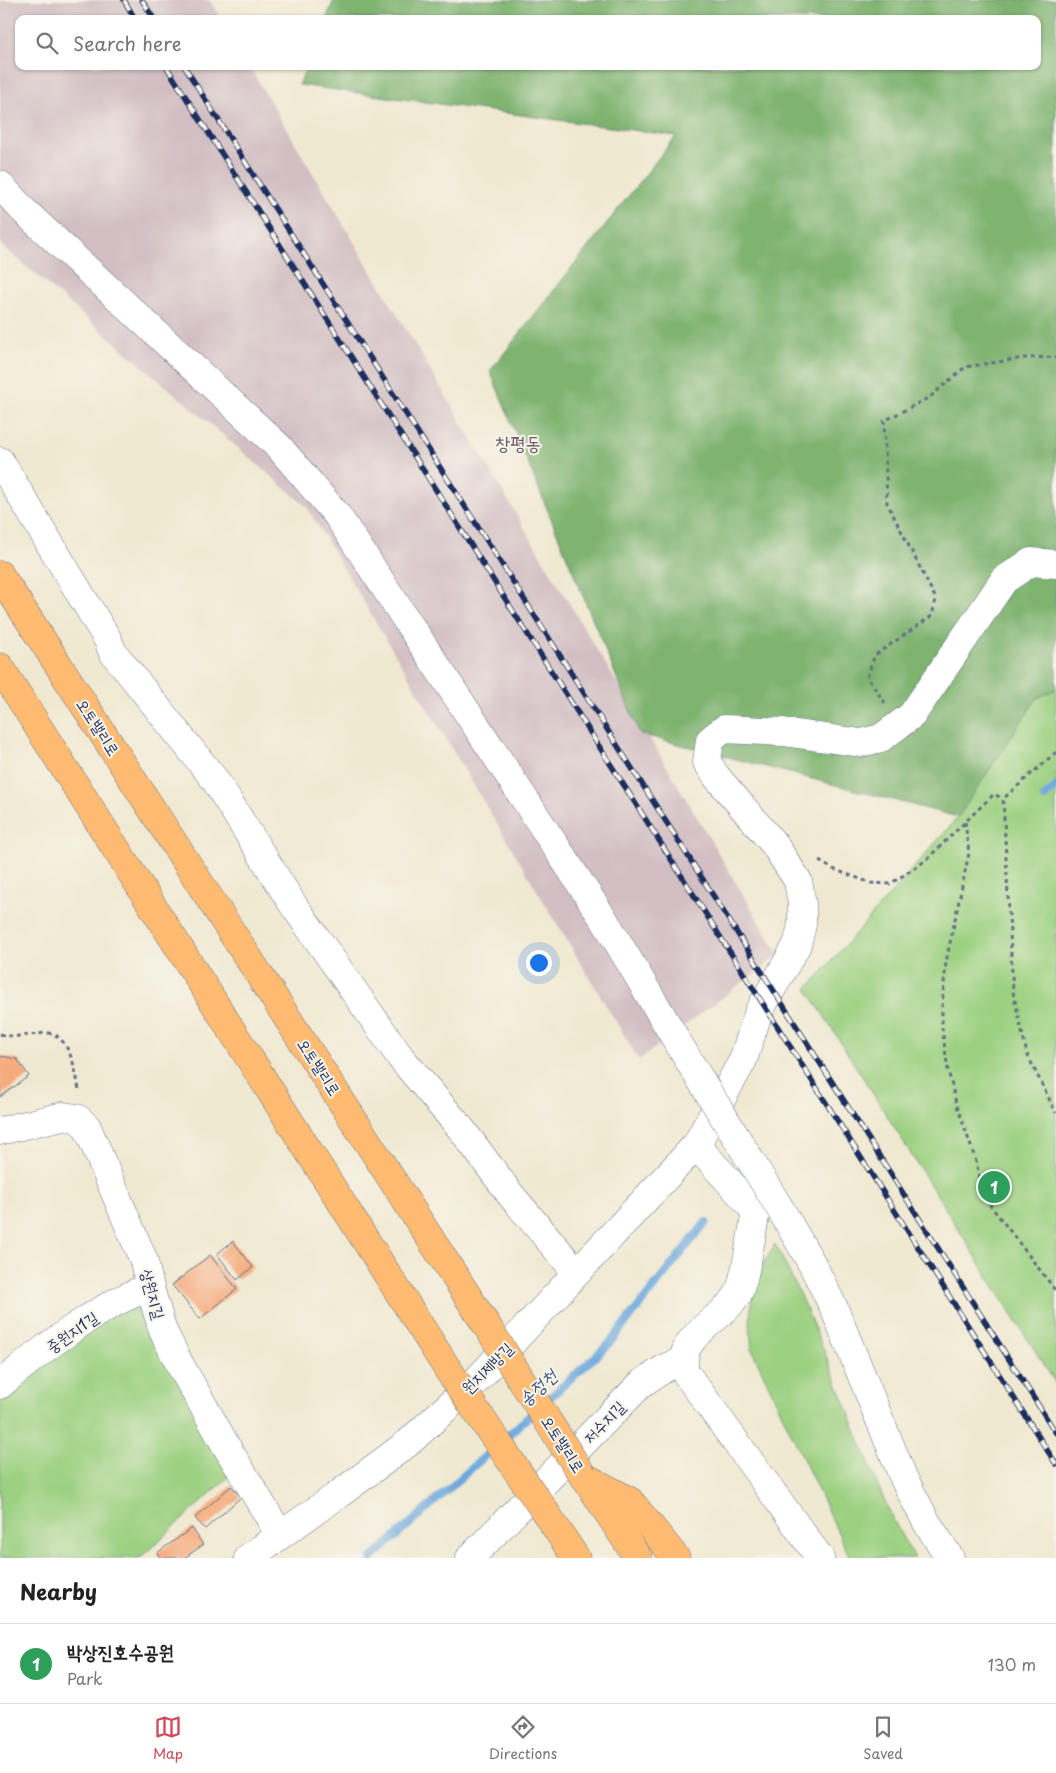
<!DOCTYPE html>
<meta charset="utf-8">
<style>
body{margin:0;font-family:"Playpen Sans","Poor Story",sans-serif;background:#f6f6f6;color:#222}
.you{position:absolute;left:538px;top:962px;width:18px;height:18px;margin:-12px;border:4px solid #fff;border-radius:50%;background:#1a73e8;box-shadow:0 0 0 8px #1a73e833}
.badge{display:grid;place-items:center;width:32px;height:32px;border-radius:50%;background:#d1495b;color:#fff;font-size:16px;font-weight:700}
.pin{position:absolute;translate:-50% -50%;border:2px solid #fff;box-shadow:0 1px 5px #0006}
.list{margin:0;padding:0;list-style:none}
h2{display:flex;justify-content:space-between;align-items:center;height:65px;margin:0;padding:0 20px;font-size:21px}
h2 small{font-size:16px;font-weight:400;color:#767676}
.list li{display:grid;grid-template-columns:32px 1fr auto;gap:15px;align-items:center;box-sizing:border-box;height:80px;padding:0 20px;border-top:1px solid #e0e0e0}
.list b{display:block;font-size:19px;white-space:nowrap}
.list p{margin:0;font-size:16px;white-space:nowrap;color:#767676}
.list em{font-size:16px;font-style:normal;color:#767676}
.icon{flex:none;width:28px;height:28px;fill:none;stroke:currentColor;stroke-width:2;stroke-linecap:round;stroke-linejoin:round}
.map{position:relative;flex:none;width:1056px;height:1558px;overflow:hidden}
.search{position:absolute;background:#fff;box-shadow:0 1px 4px #0004;left:15px;right:15px;top:15px;height:55px;display:flex;align-items:center;gap:12px;box-sizing:border-box;padding:0 18px;border-radius:10px;color:#767676;font-size:19px}
.sheet{height:145px;background:#fff}
nav{display:flex;justify-content:space-around;align-items:center;box-sizing:border-box;height:70px;border-top:1px solid #e0e0e0;background:#fff;font-size:14px;color:#767676}
nav a{display:grid;justify-items:center;gap:2px}
nav .on{color:#d1495b}
.map>svg:first-child{display:block}
.industrial{fill:#d2bec3}
.green{fill:#9dd182;stroke:#5c8070}
.forest{fill:#7eb370;stroke:#4c7167}
.lines{fill:none;stroke-linecap:round;stroke-linejoin:round}
.stream{stroke:#6da8de;stroke-width:8}
.building{fill:#f6ab7e}
.minor-casing{stroke:#667086;stroke-width:29}
.highway-casing{stroke:#667086;stroke-width:29}
.path{stroke:#667086;stroke-width:3;stroke-dasharray:4 4;stroke-linecap:butt}
.minor{stroke:#fff;stroke-width:28}
.highway{stroke:#febb71;stroke-width:28}
.rail-casing{stroke:#1b2f5e;stroke-width:5.5}
.rail{stroke:#f7f3e8;stroke-width:4;stroke-dasharray:11;stroke-linecap:butt}
.minor-bridge-casing{stroke:#667086;stroke-width:29;stroke-linecap:butt}
.highway-bridge-casing{stroke:#667086;stroke-width:29;stroke-linecap:butt}
.minor-bridge{stroke:#fff;stroke-width:28}
.highway-bridge{stroke:#febb71;stroke-width:28}
.labels{text-anchor:middle;stroke-width:4;stroke-linejoin:round;paint-order:stroke}
.street-label{font-size:16px;fill:#1b2f5e;stroke:#f7f3e8}
.water-label{font-size:18px;font-style:italic;fill:#345384;stroke:#f7f3e8}
.quarter-label{font-size:19px;fill:#685a69;stroke:#f7f3e8}
</style>
<div class="map">
<svg width="1056" height="1558" viewBox="0 0 1056 1558">
<rect width="100%" height="100%" fill="#f7f3e8"/>
<filter id="ink" filterUnits="userSpaceOnUse"><feTurbulence type="fractalNoise" baseFrequency=".02" numOctaves="2"/><feDisplacementMap in="SourceGraphic" scale="10" xChannelSelector="R" yChannelSelector="G"/><feConvolveMatrix kernelMatrix="1 2 1 2 8 2 1 2 1" color-interpolation-filters="sRGB"/></filter>
<filter id="wash" filterUnits="userSpaceOnUse"><feTurbulence type="fractalNoise" baseFrequency=".0096" numOctaves="4" result="noise"/><feDisplacementMap in="SourceGraphic" scale="20" xChannelSelector="R" yChannelSelector="G"/><feGaussianBlur stdDeviation="1.12" result="paint"/><feColorMatrix in="noise" values="0 0 0 0 0 0 0 0 0 0 0 0 0 0 0 0 0 1.4 0 .05"/><feComposite in="paint" operator="in"/></filter>
<g filter="url(#wash)">
<rect width="100%" height="100%" fill="#f0e9d1"/>
<path class="industrial" d="M0,0H209L221,19H19V66H249L779,955L639,1060L306,506L0,244Z"/>
<g class="green">
<path d="M1056,689V1384L807,989L958,817L1037,698Z"/>
<path d="M775,1244C808,1307 833,1374 860,1440C876,1481 891,1522 915,1558H850L752,1350C747,1305 752,1283 775,1244Z"/>
<path d="M137,1297L234,1472L140,1558H0V1391Z"/>
</g>
<path class="forest" d="M334,0H1056V689L1037,698L958,817L640,734L490,371L676,136L299,85L307,66H1037V19H326Z"/>
<g class="lines">
<g class="stream">
<path d="M1044,798L1056,786"/>
<path d="M372,1558L608,1345L706,1222"/>
</g>
</g>
<g id="blocks">
<g class="building">
<path d="M0,1056L17,1059L29,1076L0,1097Z"/>
<path d="M233,1241L253,1267L237,1280L217,1254Z"/>
<path d="M210,1255L237,1289L200,1319L172,1285Z"/>
<path d="M231,1486L241,1497L205,1529L195,1518Z"/>
<path d="M192,1528L203,1545L184,1558H161L157,1553Z"/>
</g>
</g>
</g>
<g filter="url(#ink)">
<use href="#blocks" fill-opacity="0" stroke="#667086" stroke-width="1"/>
<g class="lines">
<defs>
<g id="minor">
<path d="M0,185L24,211L279,447L337,515L605,921L689,1061"/>
<path d="M0,461L108,640L112,651L215,780L292,903L401,1058L463,1131L510,1194L577,1273"/>
<path d="M0,1131L63,1116L77,1118L87,1127L144,1261L150,1288L163,1331L179,1363L225,1444L280,1535"/>
<path d="M696,1145L752,1207L755,1217C752,1233 744,1285 737,1296C720,1322 676,1335 685,1372L820,1558"/>
<path d="M781,1210L812,1264L834,1308L904,1479L927,1523L950,1558"/>
<path d="M0,1385C36,1354 105,1300 150,1288"/>
<path d="M248,1558L335,1497L408,1443L477,1380L696,1145L743,1060L759,1011L797,945L802,925V904L798,881L774,844L716,776L707,762L710,740L724,729L783,732L861,743L881,738L912,715L1004,580L1031,562L1056,564"/>
<path d="M470,1558L642,1383L667,1367L682,1361"/>
</g>
<g id="highway">
<path d="M0,575L487,1326"/>
<path d="M0,667L447,1368"/>
<path d="M583,1476L630,1501L676,1558"/>
<path d="M585,1478L638,1558"/>
<path d="M548,1516L576,1558"/>
</g>
</defs>
<use href="#minor" class="minor-casing"/>
<use href="#highway" class="highway-casing"/>
<g class="path">
<path d="M885,703L867,677L875,655L932,616L936,599L887,503L884,421L930,397L965,367L1024,358L1056,357"/>
<path d="M1056,752L1003,799L1013,992L1027,1054L1056,1113"/>
<path d="M965,822L969,853L946,962L942,1006V1028L948,1070L956,1103L975,1158L984,1197L1056,1291"/>
<path d="M819,861L833,869L871,883L890,884L925,861L994,794L1003,799"/>
<path d="M0,1034C19,1039 29,1034 47,1033C69,1033 77,1074 79,1091"/>
</g>
<use href="#minor" class="minor"/>
<use href="#highway" class="highway"/>
<defs>
<g id="rail">
<path d="M124,0L135,19"/>
<path d="M142,0L154,19"/>
<path d="M166,66L1056,1464"/>
<path d="M184,66L1056,1433"/>
</g>
</defs>
<use href="#rail" class="rail-casing"/>
<use href="#rail" class="rail"/>
<defs>
<path id="minor-bridge" d="M689,1061L781,1210"/>
<g id="highway-bridge">
<path d="M487,1326L583,1476"/>
<path d="M447,1368L548,1516"/>
</g>
</defs>
<use href="#minor-bridge" class="minor-bridge-casing"/>
<use href="#highway-bridge" class="highway-bridge-casing"/>
<use href="#minor-bridge" class="minor-bridge"/>
<use href="#highway-bridge" class="highway-bridge"/>
</g>
</g>
<g class="labels">
<g class="street-label">
<text transform="translate(98 727) rotate(57)" y="6">오토밸리로</text>
<text transform="translate(319 1067) rotate(57)" y="6">오토밸리로</text>
<text transform="translate(153 1294) rotate(75)" y="6">상원지길</text>
<text transform="translate(72 1332) rotate(-35)" y="6">중원지1길</text>
<text transform="translate(487 1368) rotate(-45)" y="6">원지제방길</text>
<text transform="translate(604 1422) rotate(-46)" y="6">저수지길</text>
<text transform="translate(563 1444) rotate(57)" y="6">오토밸리로</text>
</g>
<g class="water-label">
<text transform="translate(538 1388) rotate(-42)" y="6">송정천</text>
</g>
<g class="quarter-label">
<text x="518" y="450">창평동</text>
</g>
</g>
</svg>
<div class="you"></div>
<div class="pin badge" style="left:994px;top:1187px;background:#2e9e5b">1</div>
<div class="search"><svg class="icon" aria-label="search" viewBox="0 0 24 24"><circle cx="10" cy="10" r="6"/><path d="M15 15l6 6"/></svg>Search here</div>
</div>
<section class="sheet">
<h2>Nearby<small></small></h2>
<ul class="list">
<li><span class="badge" style="background:#2e9e5b">1</span><div><b>박상진호수공원</b><p>Park</p></div><em>130 m</em></li>
</ul>
</section>
<nav>
<a class="on"><svg class="icon" aria-label="map" viewBox="0 0 24 24"><path d="M3 6l6-2 6 2 6-2v14l-6 2-6-2-6 2zM9 4v14M15 6v14"/></svg>Map</a>
<a><svg class="icon" aria-label="directions" viewBox="0 0 24 24"><path d="M12 3l9 9-9 9-9-9zM9 14v-3h6M13 9l2 2-2 2"/></svg>Directions</a>
<a><svg class="icon" aria-label="saved" viewBox="0 0 24 24"><path d="M7 4h10v16l-5-4-5 4z"/></svg>Saved</a>
</nav>
